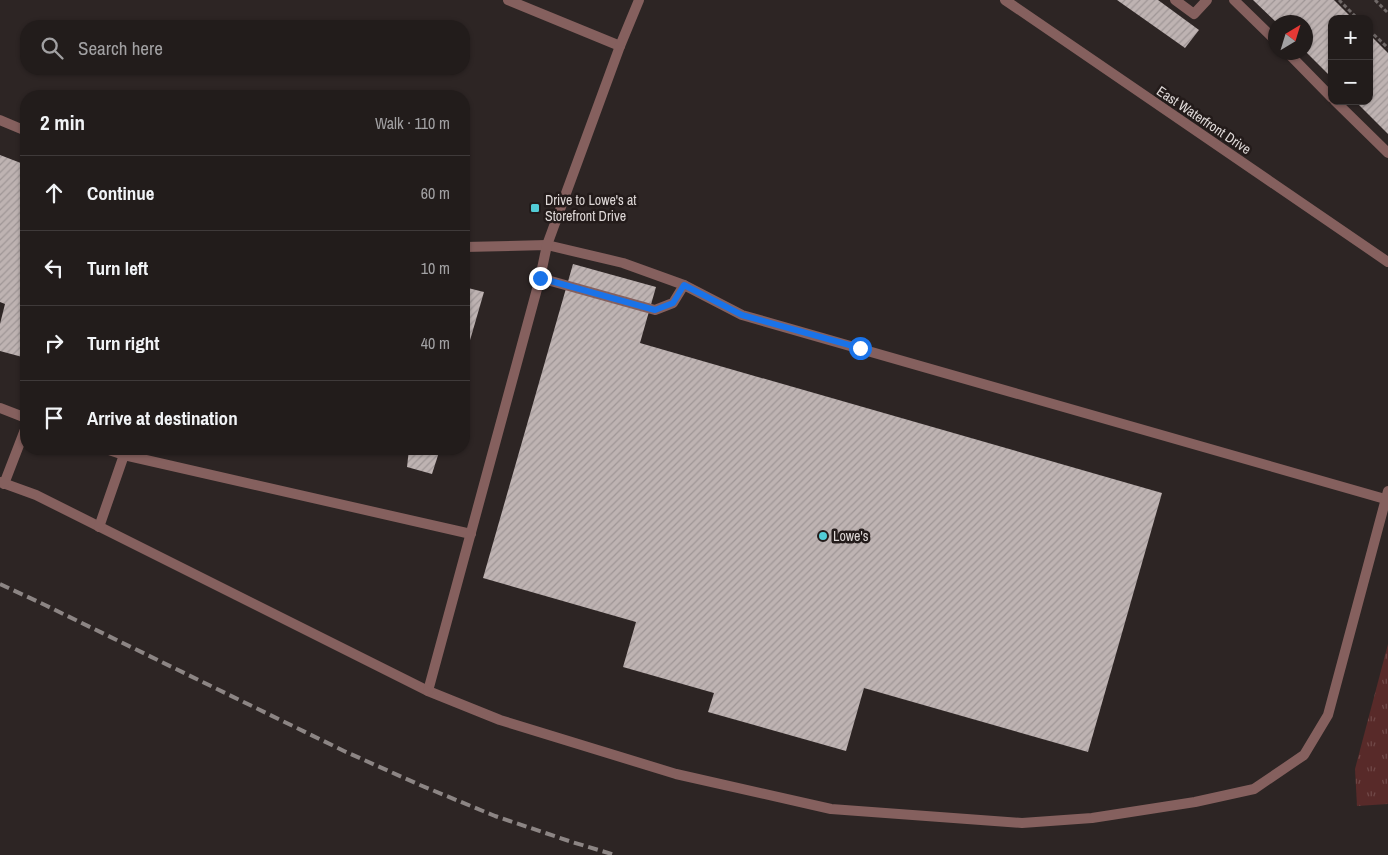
<!DOCTYPE html>
<meta charset="utf-8">
<style>
body{margin:0;font-family:"Archivo Narrow",sans-serif;background:#2a2524;color:#f1f3f6}
.controls{position:absolute;right:15px;top:15px;display:grid;overflow:hidden;border-radius:10px;box-shadow:0 1px 4px #0004}
.controls button{width:45px;height:45px;display:grid;place-items:center;padding:0;border:0;border-bottom:1px solid #3f3a3a;background:#221c1b;color:#f1f3f6;font:25px sans-serif}
.compass{position:absolute;left:1268px;top:15px;width:45px;height:45px;border-radius:50%;background:#221c1b;box-shadow:0 1px 4px #0004;rotate:38deg}
.stop{position:absolute;width:15px;height:15px;margin:-11px;border:4px solid #1a73e8;border-radius:50%;background:#fff}
.stop.end{background:#1a73e8;border-color:#fff;box-shadow:0 1px 5px #0008}
.list{margin:0;padding:0;list-style:none}
h2{display:flex;justify-content:space-between;align-items:center;height:65px;margin:0;padding:0 20px;font-size:21px}
h2 small{font-size:16px;font-weight:400;color:#a2a1a3}
.list li{display:grid;grid-template-columns:32px 1fr auto;gap:15px;align-items:center;box-sizing:border-box;height:75px;padding:0 20px;border-top:1px solid #3f3a3a}
.list b{display:block;font-size:19px;white-space:nowrap}
.list em{font-size:16px;font-style:normal;color:#a2a1a3}
.icon{flex:none;width:28px;height:28px;fill:none;stroke:currentColor;stroke-width:2;stroke-linecap:round;stroke-linejoin:round}
.map{position:relative;flex:none;width:1388px;height:855px;overflow:hidden}
.search{position:absolute;background:#221c1b;box-shadow:0 1px 4px #0004;left:20px;top:20px;width:450px;height:55px;display:flex;align-items:center;gap:12px;box-sizing:border-box;padding:0 18px;border-radius:20px;color:#a2a1a3;font-size:19px}
.panel{position:absolute;background:#221c1b;box-shadow:0 1px 4px #0004;left:20px;top:90px;width:450px;height:365px;border-radius:20px}
.map>svg:first-child{display:block}
.grass{fill:url(#grass-tufts)}
.building{fill:url(#building-hatch)}
.lines{fill:none;stroke-linecap:round;stroke-linejoin:round}
.path{stroke:#706968;stroke-width:3;stroke-dasharray:4 2.5;stroke-linecap:butt}
.service{stroke:#85605e;stroke-width:10}
.tertiary{stroke:#85605e;stroke-width:10}
.rail{stroke:#8c8584;stroke-width:4;stroke-dasharray:10 5;stroke-linecap:butt}
.route{stroke:#1a73e8;stroke-width:6}
.poi-dot{fill:#52ccd6;stroke:#231b1a;stroke-width:2}
.labels{text-anchor:middle;stroke-width:5;stroke-linejoin:round;paint-order:stroke}
.street-label{font-size:14px;fill:#dfd9d8;stroke:#231b1a}
.poi-label{font-size:14px;fill:#dfd9d8;stroke:#231b1a;text-anchor:start}
</style>
<div class="map">
<svg width="1388" height="855" viewBox="0 0 1388 855">
<defs>
<pattern id="grass-tufts" width="24" height="20" patternUnits="userSpaceOnUse" patternTransform="scale(1.25)"><rect width="24" height="20" fill="#582a29"/><path d="M3 7l-1-3M5 7V3M7 7l1-3M15 17l-1-3M17 17v-4M19 17l1-3" fill="none" stroke="#704847"/></pattern>
<pattern id="building-hatch" width="6" height="6" patternUnits="userSpaceOnUse" patternTransform="scale(1.25)"><rect width="6" height="6" fill="#beb3b2"/><path d="M-1 1l2-2M0 6l6-6M5 7l2-2" fill="none" stroke="#9f9696"/></pattern>
</defs>
<rect width="100%" height="100%" fill="#2d2524"/>
<path class="grass" d="M1388,644V804L1357,806L1355,769Z"/>
<g class="building">
<path d="M1117,0H1158L1199,30L1185,48Z"/>
<path d="M1253,0H1334L1353,19H1332V78L1306,52V22H1276Z"/>
<path d="M1369,34L1388,53V134L1355,101H1369Z"/>
<path d="M0,155L26,165V358L0,351V324L5,304L0,302Z"/>
<path d="M573,264L656,287L640,343L1162,493L1088,752L864,688L846,751L708,712L714,693L623,667L636,622L483,578Z"/>
<path d="M464,287L484,292L464,361Z"/>
<path d="M409,449H440L432,474L407,467Z"/>
</g>
<g class="lines">
<g class="path">
<path d="M1339,0L1358,19"/>
<path d="M1375,0L1388,13"/>
<path d="M1369,30L1388,48"/>
</g>
<g class="service">
<path d="M508,0L620,46"/>
<path d="M1175,0L1194,14L1207,0"/>
<path d="M1234,0L1276,41"/>
<path d="M1287,52L1332,98"/>
<path d="M1335,101L1388,153"/>
<path d="M0,120L26,131"/>
<path d="M464,247L547,245L623,263L684,285L742,315L1385,499"/>
<path d="M540,278L655,310L673,303L684,285"/>
<path d="M0,408L26,418"/>
<path d="M106,449L124,455"/>
<path d="M0,482L36,495L428,691L500,720L676,774L831,809L1022,823L1092,818L1195,802L1254,789L1304,755L1328,715L1388,491"/>
<path d="M4,484L26,427"/>
<path d="M99,527L124,455L471,534"/>
<path d="M428,691L540,278L547,245L620,46L639,0"/>
</g>
<path class="tertiary" d="M1005,0L1388,262"/>
<path class="rail" d="M0,584L45,605L344,751L420,785L495,816L572,842L615,855"/>
</g>
<g class="lines">
<path class="route" d="M540,278L655,310L673,303L684,285L742,315L860,348"/>
</g>
<g class="poi-dot">
<rect x="530" y="203" width="10" height="10" rx="2.5"/>
<circle cx="823" cy="536" r="5"/>
</g>
<g class="labels">
<g class="street-label">
<text transform="translate(1204 120) rotate(34)" y="5">East Waterfront Drive</text>
</g>
<g class="poi-label">
<text x="545" y="205">Drive to Lowe's at<tspan x="545" dy="16">Storefront Drive</tspan></text>
<text x="833" y="541">Lowe's</text>
</g>
</g>
</svg>
<div class="controls">
<button>+</button>
<button>−</button>
</div>
<svg class="compass" viewBox="-18 -18 36 36"><path d="M0-13l5 13h-10z" fill="#e53935"/><path d="M0 13l5-13h-10z" fill="#a2a1a3"/></svg>
<div class="stop" style="left:860px;top:348px"></div>
<div class="stop end" style="left:540px;top:278px"></div>
<div class="search"><svg class="icon" aria-label="search" viewBox="0 0 24 24"><circle cx="10" cy="10" r="6"/><path d="M15 15l6 6"/></svg>Search here</div>
<section class="panel">
<h2>2 min<small>Walk · 110 m</small></h2>
<ul class="list">
<li><svg class="icon" aria-label="ahead" viewBox="0 0 24 24"><path d="M12 20V5M6 11l6-6 6 6"/></svg><div><b>Continue</b></div><em>60 m</em></li>
<li><svg class="icon" aria-label="left" viewBox="0 0 24 24"><path d="M17 20v-9H6M10 6l-5 5 5 5"/></svg><div><b>Turn left</b></div><em>10 m</em></li>
<li><svg class="icon" aria-label="right" viewBox="0 0 24 24"><path d="M7 20v-9h11M14 6l5 5-5 5"/></svg><div><b>Turn right</b></div><em>40 m</em></li>
<li><svg class="icon" aria-label="arrive" viewBox="0 0 24 24"><path d="M6 21V4h12l-3 4 3 4H6"/></svg><div><b>Arrive at destination</b></div></li>
</ul>
</section>
</div>
